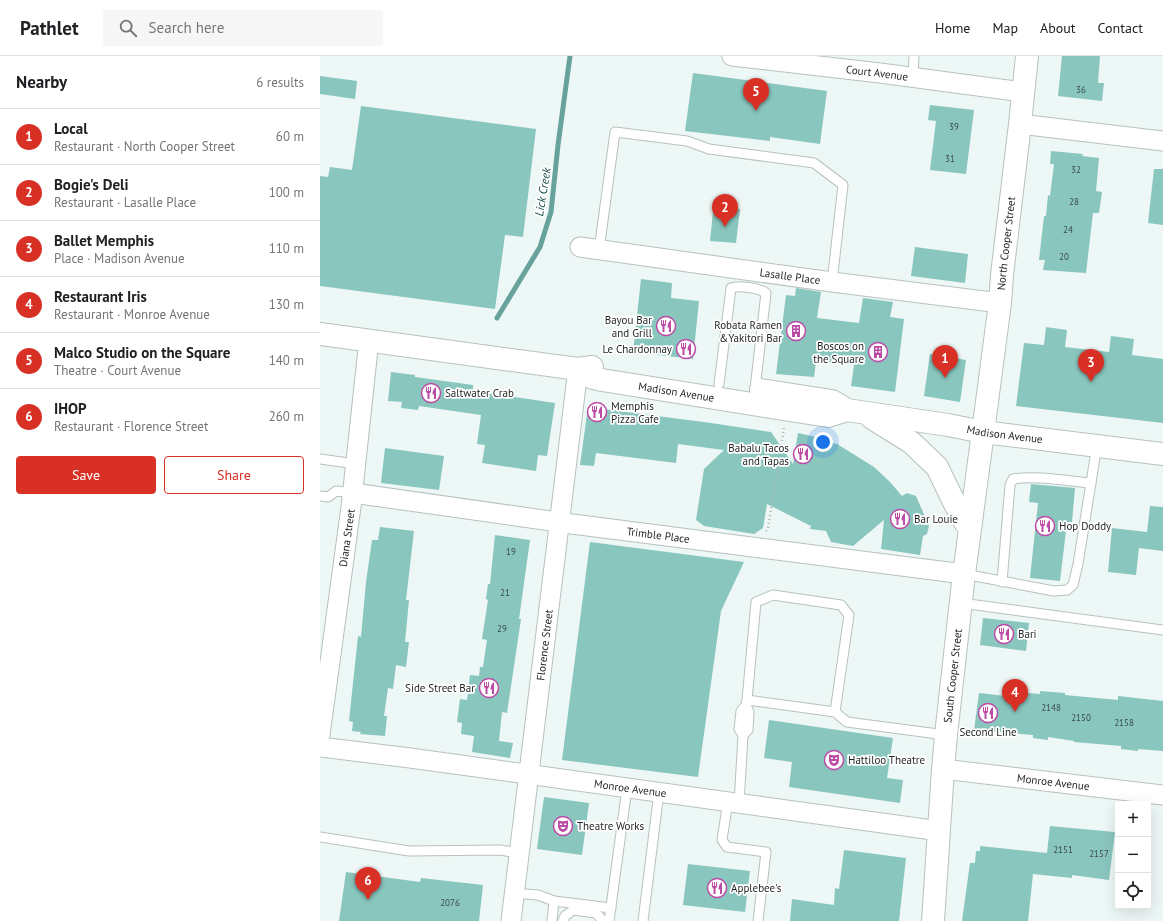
<!DOCTYPE html>
<meta charset="utf-8">
<style>
body{margin:0;font-family:"PT Sans",sans-serif;background:#f6f6f6;color:#202124}
.controls{position:absolute;right:12px;bottom:12px;display:grid;overflow:hidden;border-radius:4px;box-shadow:0 4px 16px #0002}
.controls button{width:36px;height:36px;display:grid;place-items:center;padding:0;border:0;border-bottom:1px solid #e0e0e0;background:#fff;color:#202124;font:20px sans-serif}
.you{position:absolute;left:503px;top:386px;width:14px;height:14px;margin:-10px;border:3px solid #fff;border-radius:50%;background:#1a73e8;box-shadow:0 0 0 6px #1a73e833}
.badge{display:grid;place-items:center;width:26px;height:26px;border-radius:50%;background:#d93025;color:#fff;font-size:13px;font-weight:700}
.pin{position:absolute;translate:-50% -33px;filter:drop-shadow(0 1px 2px #0008)}
.pin::after{content:'';position:absolute;top:21px;width:14px;height:12px;background:inherit;clip-path:polygon(0 0,100% 0,50% 100%)}
.list{margin:0;padding:0;list-style:none}
h2{display:flex;justify-content:space-between;align-items:center;height:52px;margin:0;padding:0 16px;font-size:17px}
h2 small{font-size:13px;font-weight:400;color:#757577}
.list li{display:grid;grid-template-columns:26px 1fr auto;gap:12px;align-items:center;box-sizing:border-box;height:56px;padding:0 16px;border-top:1px solid #e0e0e0}
.list b{display:block;font-size:15px;white-space:nowrap}
.list p{margin:0;font-size:13px;white-space:nowrap;color:#757577}
.list em{font-size:13px;font-style:normal;color:#757577}
.actions{display:flex;gap:8px;padding:12px 16px}
.actions a{flex:1;padding:9px 0;border:1px solid #d93025;border-radius:4px;text-align:center;font-size:14px;color:#d93025}
.actions .main{background:#d93025;color:#fff}
.icon{flex:none;width:22px;height:22px;fill:none;stroke:currentColor;stroke-width:2;stroke-linecap:round;stroke-linejoin:round}
.map{position:relative;flex:none;width:843px;height:865px;overflow:hidden}
header{display:flex;align-items:center;gap:24px;box-sizing:border-box;height:56px;padding:0 20px;background:#fff;border-bottom:1px solid #e0e0e0}
header strong{font-size:19px}
nav{display:flex;gap:22px;margin-inline-start:auto;font-size:14px}
.search{width:280px;height:36px;background:#f6f6f6;display:flex;align-items:center;gap:10px;box-sizing:border-box;padding:0 14px;border-radius:4px;color:#757577;font-size:15px}
main{display:flex}
aside{flex:1;background:#fff}
.map>svg:first-child{display:block}
.lines{fill:none;stroke-linecap:round;stroke-linejoin:round}
.stream{stroke:#67a39c;stroke-width:5}
.building{fill:#89c6be}
.service-casing{stroke:#b7c1bf;stroke-width:11}
.minor-casing{stroke:#b7c1bf;stroke-width:21}
.tertiary-casing{stroke:#b7c1bf;stroke-width:24}
.secondary-casing{stroke:#b7c1bf;stroke-width:24}
.path{stroke:#aeb7b5;stroke-width:2.5;stroke-dasharray:1 3;stroke-linecap:butt}
.service{stroke:#fff;stroke-width:9}
.minor{stroke:#fff;stroke-width:19}
.tertiary{stroke:#fff;stroke-width:22}
.secondary{stroke:#fff;stroke-width:22}
.labels{text-anchor:middle;stroke-width:3.5;stroke-linejoin:round;paint-order:stroke}
.number-label{font-size:9px;fill:#394b48}
.street-label{font-size:11px;fill:#1e2221;stroke:#fff}
.poi-label{font-size:11px;fill:#1e2221;stroke:#fff;text-anchor:start}
.water-label{font-size:12px;font-style:italic;fill:#184d48;stroke:#fff}
</style>
<header>
<strong>Pathlet</strong>
<div class="search"><svg class="icon" aria-label="search" viewBox="0 0 24 24"><circle cx="10" cy="10" r="6"/><path d="M15 15l6 6"/></svg>Search here</div>
<nav><a>Home</a><a>Map</a><a>About</a><a>Contact</a></nav>
</header>
<main>
<aside>
<h2>Nearby<small>6 results</small></h2>
<ul class="list">
<li><span class="badge">1</span><div><b>Local</b><p>Restaurant · North Cooper Street</p></div><em>60 m</em></li>
<li><span class="badge">2</span><div><b>Bogie's Deli</b><p>Restaurant · Lasalle Place</p></div><em>100 m</em></li>
<li><span class="badge">3</span><div><b>Ballet Memphis</b><p>Place · Madison Avenue</p></div><em>110 m</em></li>
<li><span class="badge">4</span><div><b>Restaurant Iris</b><p>Restaurant · Monroe Avenue</p></div><em>130 m</em></li>
<li><span class="badge">5</span><div><b>Malco Studio on the Square</b><p>Theatre · Court Avenue</p></div><em>140 m</em></li>
<li><span class="badge">6</span><div><b>IHOP</b><p>Restaurant · Florence Street</p></div><em>260 m</em></li>
</ul>
<div class="actions"><a class="main">Save</a><a>Share</a></div>
</aside>
<div class="map">
<svg width="843" height="865" viewBox="0 0 843 865">
<rect width="100%" height="100%" fill="#edf7f5"/>
<g class="lines">
<path class="stream" d="M177,262L220,191L231,156L238,89L250,0"/>
</g>
<g class="building">
<path d="M742,0H780L778,27H784L782,45L738,40Z"/>
<path d="M373,17L507,35L500,88L450,81V85L365,75Z"/>
<path d="M0,20L37,25L35,43L0,38Z"/>
<path d="M610,49L654,54L646,118L610,114L616,65L608,64Z"/>
<path d="M41,50L216,73L203,181L185,179L175,253L0,230V120L8,121L10,111L32,114Z"/>
<path d="M731,95L763,98L762,100L779,102L776,135L782,136L779,157H773L766,217L723,214L725,204H719L724,160H726L728,139L730,140L734,108H730Z"/>
<path d="M834,113H843V169L828,167Z"/>
<path d="M404,151L420,153L416,187L390,185L393,156L403,158Z"/>
<path d="M595,191L648,198L645,227L591,220Z"/>
<path d="M321,223L352,227L351,242L379,245L373,303L313,296Z"/>
<path d="M476,232L501,236L497,262L539,267L543,242L573,246L570,261L584,263L575,336L531,330L534,309L496,306L494,321L456,318L466,239L475,240Z"/>
<path d="M726,271L747,274L745,291L789,296L791,280L814,283L812,299L843,303V367L696,350L704,287L724,289Z"/>
<path d="M610,298L646,304L640,346L604,340Z"/>
<path d="M71,316L95,319V321L153,329V335L235,347L227,400L218,399L216,415L162,407L165,389L157,388L161,359L99,350L98,354L81,352L82,346L68,345Z"/>
<path d="M268,351L391,367L451,376L473,408L478,377L496,381V383L517,388L554,411L570,426L582,440L587,437L596,440L609,470L607,478L603,480L600,499L561,493L564,464L533,490L511,486L506,475L490,473L491,470L447,448L443,472L434,478L384,470L376,464L384,413L404,394L358,388L356,407L276,397L274,410L260,409Z"/>
<path d="M65,392L124,400L119,434L61,427Z"/>
<path d="M711,428L755,432L752,466H747L740,525L710,522L718,447L709,446Z"/>
<path d="M830,450L843,451V495L819,492L816,519L788,516L792,472L827,476Z"/>
<path d="M60,471L94,475L86,544H89L85,586H89L86,611L76,609L73,633L68,632L64,660H67L65,680L40,678L41,676L32,675L33,666L29,665L38,580L41,581L46,526L52,484H58Z"/>
<path d="M175,479L210,484L199,563H201L187,657L182,656L179,685L193,687L190,702L152,696L154,680L141,678L142,667L137,666L140,643L147,644L150,619L159,620L160,611H163L167,584L162,583L168,544L166,543L168,528H170Z"/>
<path d="M270,486L424,506L401,555L378,721L242,704Z"/>
<path d="M663,562L709,567L706,595L660,589Z"/>
<path d="M686,635L720,638V635L745,637V639L798,644V640L843,645V695L818,693V695L801,693V690L754,686V685L728,681V684L713,682V679L654,674L659,637L685,640Z"/>
<path d="M449,664L573,682L567,722L583,724L580,747L469,731L472,706L444,702Z"/>
<path d="M224,741L269,747L262,799L217,793Z"/>
<path d="M730,770L795,776L789,824L752,819V822L713,818L708,865H642L650,807H655L656,795H660V790L727,797Z"/>
<path d="M524,794L586,802L579,865H470L472,843L514,849L515,832L519,833Z"/>
<path d="M368,808L430,815L425,856L363,849Z"/>
<path d="M26,816L100,826L101,822L163,829L159,865H19Z"/>
</g>
<g class="lines">
<defs>
<g id="service">
<path d="M593,22L594,0"/>
<path d="M279,194L295,76L367,85L389,93L494,107L523,129L512,226"/>
<path d="M399,328L411,232C419,229 439,232 446,237L435,333"/>
<path d="M0,403L36,408"/>
<path d="M0,440L8,441L16,435L33,437"/>
<path d="M644,518L734,535L747,534L753,529L758,508L777,389"/>
<path d="M682,526L690,429L693,423C718,419 746,425 771,427"/>
<path d="M641,547L843,574"/>
<path d="M515,656L529,559L521,549L453,539L436,546L427,644L515,656L527,666L626,679"/>
<path d="M423,679L428,674L429,656L426,649L427,645"/>
<path d="M408,745L402,784L407,791L446,796L438,865"/>
<path d="M419,748L423,679L419,673L421,655L426,649"/>
<path d="M0,781L89,795L180,794L199,797"/>
<path d="M194,837L218,839L234,845L291,852"/>
<path d="M232,865L234,845"/>
<path d="M243,865L245,860L253,854L276,857L283,865"/>
<path d="M289,865L307,732"/>
<path d="M323,865L339,736"/>
</g>
<g id="minor">
<path id="s1" d="M412,0L560,17L703,36"/>
<path d="M700,68L843,85"/>
<path id="s2" d="M260,191L512,226L680,247"/>
<path id="s3" d="M33,437L252,468L644,518"/>
<path id="s4" d="M0,679L31,451L49,284"/>
<path id="s5" d="M0,691L90,702L620,775"/>
<path id="s6" d="M623,713L843,739"/>
<path id="s7" d="M191,865L258,313"/>
</g>
<g id="tertiary">
<path d="M0,278L258,313L272,311"/>
<path id="s8" d="M258,313L273,322L282,324L508,360L527,354L628,369L663,376L843,398"/>
<path d="M441,334L512,345L527,354"/>
<path d="M552,362L592,387L617,411L635,448L645,466L650,473"/>
<path id="s9" d="M663,376L680,247L682,219L700,68L707,0"/>
</g>
<g id="secondary">
<path id="s10" d="M613,865L623,713L626,679L644,518L663,376"/>
</g>
</defs>
<use href="#service" class="service-casing"/>
<use href="#minor" class="minor-casing"/>
<use href="#tertiary" class="tertiary-casing"/>
<use href="#secondary" class="secondary-casing"/>
<path class="path" d="M446,475L448,473L464,372"/>
<use href="#service" class="service"/>
<use href="#minor" class="minor"/>
<use href="#tertiary" class="tertiary"/>
<use href="#secondary" class="secondary"/>
</g>
<defs>
<symbol id="restaurant-ring" viewBox="-11 -11 22 22"><circle r="9.5" fill="#fff" stroke="#bc4ba6" stroke-width="1.5"/><path d="M-5-6h1v4h1v-4h1v4h1v-4h1v5L-1.5 .5V6h-2V.5L-5-1ZM5-6V6H3V1.5H1.5Q1.5-4 5-6Z" fill="#bc4ba6"/></symbol>
<symbol id="building-ring" viewBox="-11 -11 22 22"><circle r="9.5" fill="#fff" stroke="#bc4ba6" stroke-width="1.5"/><path d="M-4-6H4V6H1V3H-1V6H-4ZM-2.5-4.3h1.7v1.8h-1.7ZM.8-4.3h1.7v1.8H.8ZM-2.5-1h1.7V.8h-1.7ZM.8-1h1.7V.8H.8Z" fill="#bc4ba6"/></symbol>
<symbol id="theatre-ring" viewBox="-11 -11 22 22"><circle r="9.5" fill="#fff" stroke="#bc4ba6" stroke-width="1.5"/><path d="M-5-5.5Q0-4 5-5.5V0Q5 5 0 6Q-5 5-5 0ZM-3.3-2.5H-1v1.5H-3.3ZM1-2.5H3.3v1.5H1ZM-2.8 1Q0 5.5 2.8 1Z" fill="#bc4ba6"/></symbol>
</defs>
<g fill-rule="evenodd">
<use href="#restaurant-ring" x="335" y="259" width="22" height="22"/>
<use href="#building-ring" x="465" y="264" width="22" height="22"/>
<use href="#restaurant-ring" x="355" y="282" width="22" height="22"/>
<use href="#building-ring" x="547" y="285" width="22" height="22"/>
<use href="#restaurant-ring" x="100" y="326" width="22" height="22"/>
<use href="#restaurant-ring" x="266" y="345" width="22" height="22"/>
<use href="#restaurant-ring" x="472" y="387" width="22" height="22"/>
<use href="#restaurant-ring" x="569" y="452" width="22" height="22"/>
<use href="#restaurant-ring" x="714" y="459" width="22" height="22"/>
<use href="#restaurant-ring" x="673" y="567" width="22" height="22"/>
<use href="#restaurant-ring" x="158" y="621" width="22" height="22"/>
<use href="#restaurant-ring" x="657" y="646" width="22" height="22"/>
<use href="#theatre-ring" x="503" y="693" width="22" height="22"/>
<use href="#theatre-ring" x="232" y="759" width="22" height="22"/>
<use href="#restaurant-ring" x="386" y="821" width="22" height="22"/>
</g>
<g class="labels">
<g class="number-label">
<text x="761" y="37">36</text>
<text x="634" y="74">39</text>
<text x="630" y="106">31</text>
<text x="756" y="117">32</text>
<text x="754" y="149">28</text>
<text x="748" y="177">24</text>
<text x="744" y="204">20</text>
<text x="191" y="499">19</text>
<text x="185" y="540">21</text>
<text x="182" y="576">29</text>
<text x="731" y="655">2148</text>
<text x="761" y="665">2150</text>
<text x="804" y="670">2158</text>
<text x="743" y="797">2151</text>
<text x="779" y="801">2157</text>
<text x="130" y="850">2076</text>
</g>
<g class="street-label">
<text dy="4" stroke="none"><textPath href="#s1" startOffset="146">Court Avenue</textPath></text>
<text dy="4" stroke="none"><textPath href="#s9" startOffset="190">North Cooper Street</textPath></text>
<text dy="4" stroke="none"><textPath href="#s2" startOffset="212">Lasalle Place</textPath></text>
<text dy="4" stroke="none"><textPath href="#s8" startOffset="102">Madison Avenue</textPath></text>
<text dy="4" stroke="none"><textPath href="#s8" startOffset="435">Madison Avenue</textPath></text>
<text dy="4" stroke="none"><textPath href="#s3" startOffset="308">Trimble Place</textPath></text>
<text dy="4" stroke="none"><textPath href="#s4" startOffset="199">Diana Street</textPath></text>
<text dy="4" stroke="none"><textPath href="#s7" startOffset="278">Florence Street</textPath></text>
<text dy="4" stroke="none"><textPath href="#s10" startOffset="246">South Cooper Street</textPath></text>
<text dy="4" stroke="none"><textPath href="#s6" startOffset="111">Monroe Avenue</textPath></text>
<text dy="4" stroke="none"><textPath href="#s5" startOffset="313">Monroe Avenue</textPath></text>
</g>
<g class="poi-label">
<text x="332" y="268" text-anchor="end">Bayou Bar<tspan x="332" dy="13">and Grill</tspan></text>
<text x="462" y="273" text-anchor="end">Robata Ramen<tspan x="462" dy="13">&amp;Yakitori Bar</tspan></text>
<text x="544" y="294" text-anchor="end">Boscos on<tspan x="544" dy="13">the Square</tspan></text>
<text x="352" y="297" text-anchor="end">Le Chardonnay</text>
<text x="125" y="341">Saltwater Crab</text>
<text x="291" y="354">Memphis<tspan x="291" dy="13">Pizza Cafe</tspan></text>
<text x="469" y="396" text-anchor="end">Babalu Tacos<tspan x="469" dy="13">and Tapas</tspan></text>
<text x="594" y="467">Bar Louie</text>
<text x="739" y="474">Hop Doddy</text>
<text x="698" y="582">Bari</text>
<text x="155" y="636" text-anchor="end">Side Street Bar</text>
<text x="668" y="680" text-anchor="middle">Second Line</text>
<text x="528" y="708">Hattiloo Theatre</text>
<text x="257" y="774">Theatre Works</text>
<text x="411" y="836">Applebee's</text>
</g>
<g class="water-label">
<text transform="translate(223 136) rotate(-81)" y="4">Lick Creek</text>
</g>
</g>
</svg>
<div class="controls">
<button>+</button>
<button>−</button>
<button><svg class="icon" aria-label="locate" viewBox="0 0 24 24"><circle cx="12" cy="12" r="6"/><path d="M12 2v4M12 18v4M2 12h4M18 12h4"/></svg></button>
</div>
<div class="you"></div>
<div class="pin badge" style="left:625px;top:322px">1</div>
<div class="pin badge" style="left:405px;top:171px">2</div>
<div class="pin badge" style="left:771px;top:326px">3</div>
<div class="pin badge" style="left:695px;top:656px">4</div>
<div class="pin badge" style="left:436px;top:55px">5</div>
<div class="pin badge" style="left:48px;top:844px">6</div>
</div>
</main>
